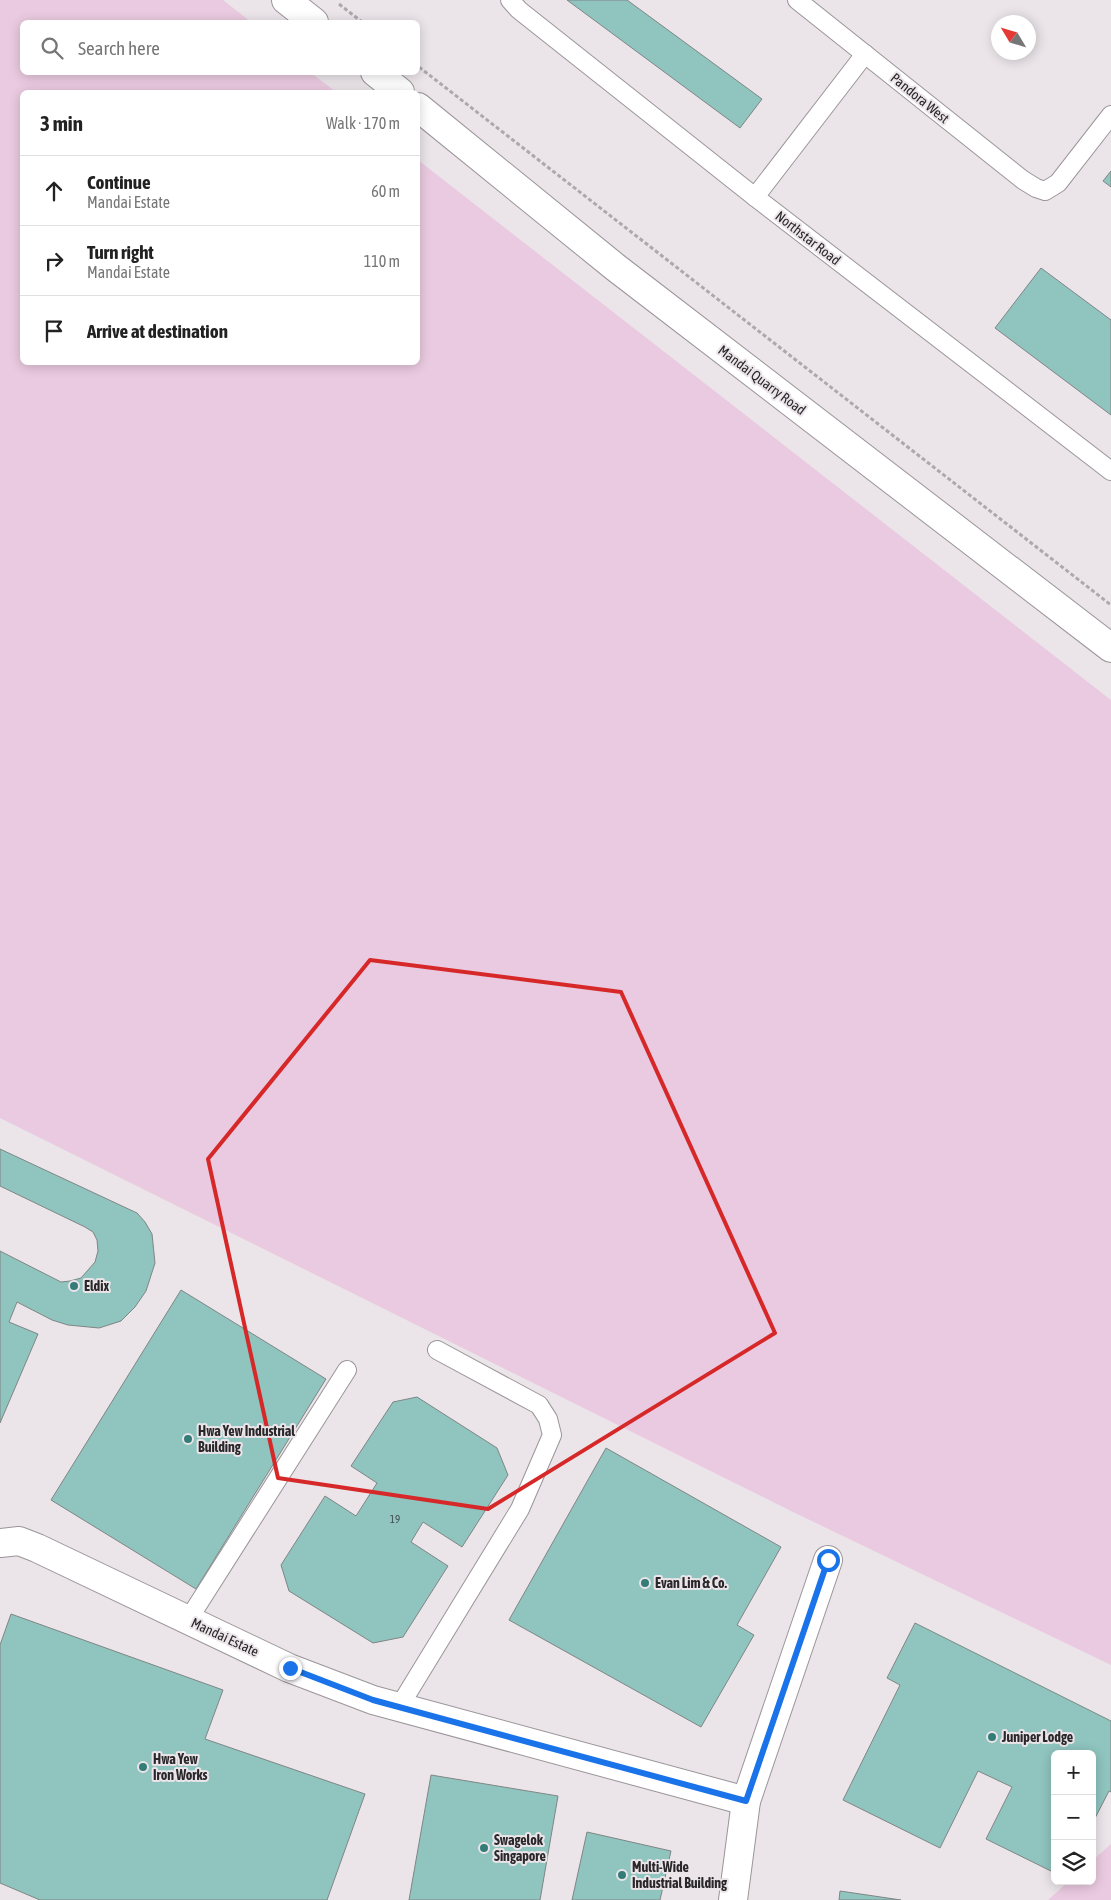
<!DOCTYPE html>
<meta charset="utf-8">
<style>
body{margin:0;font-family:"Asap Condensed",sans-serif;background:#f2f2f2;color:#222}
.controls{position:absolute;right:15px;bottom:15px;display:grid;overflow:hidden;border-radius:8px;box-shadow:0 2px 12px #0003}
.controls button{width:45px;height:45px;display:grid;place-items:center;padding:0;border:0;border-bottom:1px solid #e0e0e0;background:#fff;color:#222;font:25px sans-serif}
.compass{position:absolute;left:991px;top:15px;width:45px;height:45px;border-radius:50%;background:#fff;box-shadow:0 2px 12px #0003;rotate:308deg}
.stop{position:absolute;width:15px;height:15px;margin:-11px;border:4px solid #1a73e8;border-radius:50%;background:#fff}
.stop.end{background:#1a73e8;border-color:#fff;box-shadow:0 1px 5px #0008}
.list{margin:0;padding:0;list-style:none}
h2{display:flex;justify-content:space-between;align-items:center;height:65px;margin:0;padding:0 20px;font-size:21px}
h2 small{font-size:16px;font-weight:400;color:#767676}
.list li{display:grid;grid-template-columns:32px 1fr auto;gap:15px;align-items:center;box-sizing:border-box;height:70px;padding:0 20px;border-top:1px solid #e0e0e0}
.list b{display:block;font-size:19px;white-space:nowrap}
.list p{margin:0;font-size:16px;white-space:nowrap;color:#767676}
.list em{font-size:16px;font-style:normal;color:#767676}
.icon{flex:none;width:28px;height:28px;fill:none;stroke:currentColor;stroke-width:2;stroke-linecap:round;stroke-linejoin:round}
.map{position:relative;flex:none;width:1111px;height:1900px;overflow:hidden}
.search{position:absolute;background:#fff;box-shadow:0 2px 12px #0003;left:20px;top:20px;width:400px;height:55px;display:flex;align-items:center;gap:12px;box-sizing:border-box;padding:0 18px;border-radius:8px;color:#767676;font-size:19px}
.panel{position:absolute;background:#fff;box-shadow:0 2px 12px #0003;left:20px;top:90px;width:400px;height:275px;border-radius:8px}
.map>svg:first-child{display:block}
.green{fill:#eacae0}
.building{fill:#8fc4bf;stroke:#7f8685}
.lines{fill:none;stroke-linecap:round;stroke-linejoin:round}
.service-casing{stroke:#9b9599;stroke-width:20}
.minor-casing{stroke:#9b9599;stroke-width:30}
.path{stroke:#aca8ab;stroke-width:3;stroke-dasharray:4 2.5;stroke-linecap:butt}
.service{stroke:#fff;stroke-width:18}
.minor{stroke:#fff;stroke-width:28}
.route{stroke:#1a73e8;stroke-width:6}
.marked{fill:none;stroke:#d62828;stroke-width:4;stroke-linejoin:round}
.poi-dot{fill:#347c77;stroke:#ebe5e9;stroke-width:2}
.labels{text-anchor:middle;stroke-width:4;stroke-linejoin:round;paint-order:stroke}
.number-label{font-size:11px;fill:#424e4e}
.street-label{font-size:14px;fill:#292729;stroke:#ebe5e9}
.poi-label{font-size:14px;font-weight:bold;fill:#292729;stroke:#ebe5e9;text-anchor:start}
</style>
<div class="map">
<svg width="1111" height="1900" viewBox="0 0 1111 1900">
<rect width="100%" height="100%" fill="#ebe5e9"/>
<g class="green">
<path d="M0,0H223L251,22H22V72L311,73L336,92H22V362H418V160L1111,700V1665L793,1512L0,1118Z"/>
<path d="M1111,1844V1900H1048L1069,1881H1092V1861Z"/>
</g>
<g class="building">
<path d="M567,0H627L762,99L740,128Z"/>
<path d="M1111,171V187L1103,181Z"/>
<path d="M1041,268L1111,320V415L995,328Z"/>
<path d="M0,1149L137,1213L145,1222L152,1234L155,1263L146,1291L135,1307L121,1321L99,1328L68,1325L52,1320L17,1302L9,1322L38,1334L0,1423V1251L61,1282L70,1281L81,1278L95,1262L98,1251L97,1240L93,1232L85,1227L0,1186Z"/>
<path d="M181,1290L326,1379L196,1589L51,1500Z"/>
<path d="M417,1397L497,1448L508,1475L462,1547L423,1522L411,1542L448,1566L403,1637L373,1643L289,1591L281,1565L325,1496L356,1516L377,1483L351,1466L393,1402Z"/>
<path d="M606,1448L781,1547L737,1625L754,1635L701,1727L509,1620Z"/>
<path d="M11,1614L223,1690L205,1739L365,1794L327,1900H40L0,1883V1645Z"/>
<path d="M915,1623L1111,1721V1792L1109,1791L1092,1824V1754H1055V1873L986,1839L1012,1787L978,1771L940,1848L843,1800L900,1685L887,1678Z"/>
<path d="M431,1775L558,1796L540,1900H409Z"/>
<path d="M587,1832L671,1851L660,1900H572Z"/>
<path d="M840,1891L901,1900H839Z"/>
</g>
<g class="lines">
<defs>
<g id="service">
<path d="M510,0L519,10L755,197L1111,471"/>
<path d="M797,0L1023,180L1036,188L1045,191L1058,183L1111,115"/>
<path d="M755,197L865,54"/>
<path d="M188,1620L347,1370"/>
<path d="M399,1707L520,1509L552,1435L548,1419L539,1405L437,1350"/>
</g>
<g id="minor">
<path d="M286,0L314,22"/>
<path d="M375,72L400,92"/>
<path d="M418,107L615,267L1111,648"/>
<path d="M0,1543L19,1541L37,1548L289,1668L373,1700L746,1801"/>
<path d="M733,1900L746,1801L828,1560"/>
</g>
</defs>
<use href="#service" class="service-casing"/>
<use href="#minor" class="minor-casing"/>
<g class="path">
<path d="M339,4L362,22"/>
<path d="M419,67L1111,605"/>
</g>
<use href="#service" class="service"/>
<use href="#minor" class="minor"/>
</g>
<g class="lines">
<path class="route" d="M290,1668L373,1700L746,1801L828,1560"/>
</g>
<path class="marked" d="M370,960L621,992L775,1333L488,1509L278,1478L208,1159Z"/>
<g class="poi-dot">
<circle cx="74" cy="1286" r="5"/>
<circle cx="188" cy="1439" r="5"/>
<circle cx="645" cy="1583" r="5"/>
<circle cx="992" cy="1737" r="5"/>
<circle cx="143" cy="1767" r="5"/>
<circle cx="484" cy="1848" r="5"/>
<circle cx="622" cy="1875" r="5"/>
</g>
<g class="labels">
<g class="number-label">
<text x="395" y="1523">19</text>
</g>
<g class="street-label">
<text transform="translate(920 98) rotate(39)" y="5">Pandora West</text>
<text transform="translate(808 238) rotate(38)" y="5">Northstar Road</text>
<text transform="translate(762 380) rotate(37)" y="5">Mandai Quarry Road</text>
<text transform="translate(225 1637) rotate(25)" y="5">Mandai Estate</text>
</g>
<g class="poi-label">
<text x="84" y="1291">Eldix</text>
<text x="198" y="1436">Hwa Yew Industrial<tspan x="198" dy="16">Building</tspan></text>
<text x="655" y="1588">Evan Lim &amp; Co.</text>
<text x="1002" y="1742">Juniper Lodge</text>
<text x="153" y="1764">Hwa Yew<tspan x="153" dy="16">Iron Works</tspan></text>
<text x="494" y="1845">Swagelok<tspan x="494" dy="16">Singapore</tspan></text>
<text x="632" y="1872">Multi-Wide<tspan x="632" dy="16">Industrial Building</tspan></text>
</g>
</g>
</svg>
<div class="controls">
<button>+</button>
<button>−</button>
<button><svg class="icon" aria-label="layers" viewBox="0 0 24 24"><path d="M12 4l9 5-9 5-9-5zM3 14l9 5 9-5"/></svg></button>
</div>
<svg class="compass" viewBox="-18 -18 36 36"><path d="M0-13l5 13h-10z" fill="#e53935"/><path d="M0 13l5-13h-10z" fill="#767676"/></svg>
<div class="stop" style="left:828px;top:1560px"></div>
<div class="stop end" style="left:290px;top:1668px"></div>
<div class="search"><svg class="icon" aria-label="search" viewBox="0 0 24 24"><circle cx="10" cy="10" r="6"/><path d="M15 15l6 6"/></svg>Search here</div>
<section class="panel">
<h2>3 min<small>Walk · 170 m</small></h2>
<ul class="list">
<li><svg class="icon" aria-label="ahead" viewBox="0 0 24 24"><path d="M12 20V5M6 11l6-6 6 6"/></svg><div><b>Continue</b><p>Mandai Estate</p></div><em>60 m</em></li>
<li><svg class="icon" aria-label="right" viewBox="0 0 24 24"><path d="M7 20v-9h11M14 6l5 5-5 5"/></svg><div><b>Turn right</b><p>Mandai Estate</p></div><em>110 m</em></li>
<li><svg class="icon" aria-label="arrive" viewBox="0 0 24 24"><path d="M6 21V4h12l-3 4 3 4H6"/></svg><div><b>Arrive at destination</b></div></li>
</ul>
</section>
</div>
